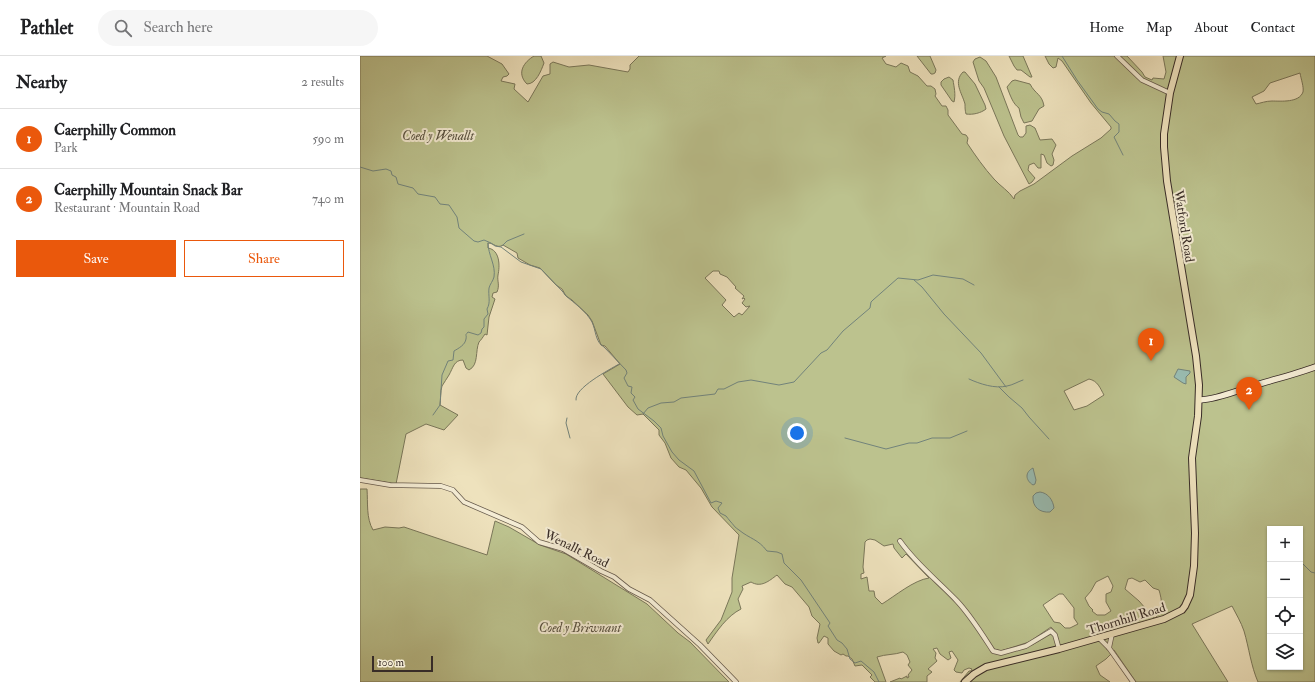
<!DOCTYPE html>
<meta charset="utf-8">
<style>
body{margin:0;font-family:"IM FELL Double Pica",serif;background:#f6f6f6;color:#202124}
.controls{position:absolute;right:12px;bottom:12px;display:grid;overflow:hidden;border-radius:0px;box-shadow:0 1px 3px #0004}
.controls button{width:36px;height:36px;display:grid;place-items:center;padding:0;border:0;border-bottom:1px solid #e0e0e0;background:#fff;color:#202124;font:20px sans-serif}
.scale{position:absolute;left:12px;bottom:10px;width:61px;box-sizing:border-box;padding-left:4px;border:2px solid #382c27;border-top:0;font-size:11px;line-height:14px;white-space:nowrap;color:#382c27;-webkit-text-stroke:3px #f4ecd4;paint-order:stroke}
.you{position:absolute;left:437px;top:377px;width:14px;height:14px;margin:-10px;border:3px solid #fff;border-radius:50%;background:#1a73e8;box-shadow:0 0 0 6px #1a73e833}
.badge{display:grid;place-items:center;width:26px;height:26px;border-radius:50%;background:#ea580c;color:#fff;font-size:13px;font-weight:700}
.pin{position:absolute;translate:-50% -33px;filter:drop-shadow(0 1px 2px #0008)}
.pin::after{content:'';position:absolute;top:21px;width:14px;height:12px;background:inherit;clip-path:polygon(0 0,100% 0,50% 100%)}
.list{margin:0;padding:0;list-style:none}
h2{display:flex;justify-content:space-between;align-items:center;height:52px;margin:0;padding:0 16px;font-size:17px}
h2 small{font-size:13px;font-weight:400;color:#757577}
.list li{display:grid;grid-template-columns:26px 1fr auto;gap:12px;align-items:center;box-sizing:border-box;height:60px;padding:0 16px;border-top:1px solid #e0e0e0}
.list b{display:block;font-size:15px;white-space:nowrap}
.list p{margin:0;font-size:13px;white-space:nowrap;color:#757577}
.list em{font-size:13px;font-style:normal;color:#757577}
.actions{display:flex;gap:8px;padding:12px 16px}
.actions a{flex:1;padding:9px 0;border:1px solid #ea580c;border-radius:0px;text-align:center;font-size:14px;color:#ea580c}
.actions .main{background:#ea580c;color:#fff}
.icon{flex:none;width:22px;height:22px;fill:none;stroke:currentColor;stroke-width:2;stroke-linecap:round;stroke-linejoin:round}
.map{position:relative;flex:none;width:955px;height:626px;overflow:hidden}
header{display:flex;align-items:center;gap:24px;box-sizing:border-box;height:56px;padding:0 20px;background:#fff;border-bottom:1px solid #e0e0e0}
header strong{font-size:19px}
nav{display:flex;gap:22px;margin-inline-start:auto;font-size:14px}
.search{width:280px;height:36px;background:#f6f6f6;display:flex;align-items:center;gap:10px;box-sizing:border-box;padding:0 14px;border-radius:22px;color:#757577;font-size:15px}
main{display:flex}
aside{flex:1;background:#fff}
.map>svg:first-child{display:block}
.green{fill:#bcc28e;stroke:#7a775a;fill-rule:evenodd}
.water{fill:#99bdb3;stroke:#72837b}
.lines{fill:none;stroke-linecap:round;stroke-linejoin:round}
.stream{stroke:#72837b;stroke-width:1}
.street-casing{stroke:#665a4c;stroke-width:5.5}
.secondary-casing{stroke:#382c27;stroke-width:7}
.primary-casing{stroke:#382c27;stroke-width:8}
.street{stroke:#f4ecd4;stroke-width:4}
.secondary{stroke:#f4ecd4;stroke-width:5.5}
.primary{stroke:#eee2bd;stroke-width:6}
.labels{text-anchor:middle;stroke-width:4;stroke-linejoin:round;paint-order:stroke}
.park-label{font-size:13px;font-style:italic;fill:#595241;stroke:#f4ecd4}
.street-label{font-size:13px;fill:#382c27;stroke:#f4ecd4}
</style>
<header>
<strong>Pathlet</strong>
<div class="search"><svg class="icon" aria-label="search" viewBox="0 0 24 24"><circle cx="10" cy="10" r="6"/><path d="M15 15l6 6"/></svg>Search here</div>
<nav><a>Home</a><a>Map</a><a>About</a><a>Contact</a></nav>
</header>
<main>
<aside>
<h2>Nearby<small>2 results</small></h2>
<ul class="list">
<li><span class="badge">1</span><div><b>Caerphilly Common</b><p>Park</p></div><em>590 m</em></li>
<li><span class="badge">2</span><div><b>Caerphilly Mountain Snack Bar</b><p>Restaurant · Mountain Road</p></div><em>740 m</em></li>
</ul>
<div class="actions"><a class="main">Save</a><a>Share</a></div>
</aside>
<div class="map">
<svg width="955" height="626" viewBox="0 0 955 626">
<rect width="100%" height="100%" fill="#eee2bd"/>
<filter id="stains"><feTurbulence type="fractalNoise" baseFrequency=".005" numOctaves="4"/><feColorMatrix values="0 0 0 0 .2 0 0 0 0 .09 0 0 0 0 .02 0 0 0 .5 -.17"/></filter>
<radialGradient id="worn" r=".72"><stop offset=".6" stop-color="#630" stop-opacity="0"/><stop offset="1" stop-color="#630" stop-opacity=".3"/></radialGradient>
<g class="green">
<path d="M0,0H127L142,8L149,18L147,20L143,21L141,25L155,28L154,33L168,46L183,20L190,18V8L193,6L209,11L229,9L268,16L270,13V9L279,0H526L522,2L526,8L536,11L541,7L548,10L550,16L558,20L567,30H571L575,33L576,38L575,40L582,50H586L588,54V59L602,78L606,79L608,82L607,87C615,99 624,112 634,123C640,130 649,135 654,143L655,139L660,135L674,128L712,100L741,82L751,73V71L731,47L702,5L698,2L696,11L693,12L689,8L685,0H767L782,16L785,21L792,24L793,22L804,23L806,16L803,0H955V626H898C891,610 889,592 884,575C881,566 876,558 872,550L832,568L868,626H776L754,594L751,596V598L746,603L736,610L740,619L750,626H600L609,615H611L612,613L609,612L604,614L602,617L596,616L594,614L598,604L592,595L589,596L591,602L588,604L580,598L577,592L573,593L576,597L575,602L577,605L568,613L572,616L567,620V626H530L540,622L541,623L547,620V622L549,621L548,619L552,614L548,609L550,606L547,599L543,596C534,599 526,598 517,601L526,626H515L510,621L512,619L502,609L495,610L492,603L488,600H486L483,598L481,599L474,595L468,588V582L464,580L459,587H458L457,582L460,568L452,560L449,551L432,531L425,528L417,519C409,525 401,532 391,526L382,530L383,533L378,543L381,553C367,560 357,575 348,588L346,584L361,564L372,536V522L379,479L352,451L341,432L326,414L319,411L311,402L305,387L299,379V374L283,358L277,359L268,351L243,318L260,308L245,290L241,289L232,265L228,259L212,244L206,240L202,233L196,229L180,212L170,209L158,202L157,197L143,189C137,193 134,187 128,187V192C140,194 140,210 138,219C137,225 140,229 137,236L133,237L132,241L135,243L129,261L127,279L125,278C123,281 121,284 119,286C115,295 119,309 109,314L106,312L103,304C94,304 93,312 89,319C87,323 84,326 82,330C80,336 81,343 80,349L98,359L84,374L66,368L46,378L36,428L0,422ZM940,17C941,23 944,31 943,36C939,47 921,45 912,45C906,45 901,47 896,48L892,41L904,35L910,27ZM353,215H359L360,218L367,221L376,231L375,232L384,240L382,243L384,242L385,243L382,247L386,251L390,250L382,259L379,257L374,261L362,249L366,244L345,222ZM729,323C738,325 740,332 744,339L727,350L714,354L704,335ZM910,473H940V611H910ZM510,483L515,484L524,490L533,488L534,492L542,502L546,498L569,522C554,524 535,540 522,548L515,541L514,535H509L507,521L501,523V518L504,517L503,511L505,486L507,484ZM748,520L753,530L751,536L746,538V546L751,555L745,559H737L732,555L733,554L729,550L725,542L731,535L736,526ZM772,522L780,526L785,524L793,532L799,534C802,544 804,556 795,562L793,561L779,545L765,533L768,523ZM699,538H703L714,552V562L718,568L710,572H705L700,567L694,566L683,549ZM605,552L634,593L641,595L669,586L691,571L696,577L693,580L691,578L672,589L635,596Z"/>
<path d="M174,0H181L184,7C181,15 176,28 167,28C156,17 164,6 174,0Z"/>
<path d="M557,0H570L576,14L575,17L573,18H571Z"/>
<path d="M649,0H663L672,21H670L661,14H657L654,10Z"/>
<path d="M620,1L626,5L636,21L658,79L660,81H663L666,77V70L670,69L675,72L680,84L692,83L696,89L692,98L694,104L693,109L691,110L687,107L684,99L681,98V112H678L674,107L669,109L668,114L675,122L672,126L669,128L644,80L624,32L619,25L613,6L615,3Z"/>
<path d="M603,16H605L615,28L625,49L626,53C621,57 613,59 606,58C605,54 605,52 605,48C602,37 593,26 603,16Z"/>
<path d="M589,21L593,24C594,31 596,38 594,46L592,45L581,29V26L584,23Z"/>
<path d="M655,24L670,28C675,38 682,38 684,50L679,53L672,65L664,67L661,61L659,52C653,48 650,39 647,31L652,25Z"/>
<path d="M0,433H7C8,447 6,462 13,474L25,471L39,472L44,471L127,499L135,465L149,471L180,489L206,498L287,548L318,577L330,586L369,626H0Z"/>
</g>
<g class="water">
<path d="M818,313L830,315V317L826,321V328L823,327L814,321Z"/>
<path d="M673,412L676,424L675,428L673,429C665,424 665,416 673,412Z"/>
<path d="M680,436C688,437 693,444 694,452L690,456C680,457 672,451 673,440L676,437Z"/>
</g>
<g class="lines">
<g class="stream">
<path d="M702,0L717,24L738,53L742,56L749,58L755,65L759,68V76L754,81L763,99"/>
<path d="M0,111L13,115L26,113L31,115L32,119L36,121L38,128L53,132L58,138L75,141L80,148L89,149L97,161L99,172L114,185L118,186L124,184L131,187L135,190L141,191L161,206L181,213L203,236L205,239C214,247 226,255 232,266C236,274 235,286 244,291L266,314L267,317L264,322L268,330L272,331L271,337L275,341L273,344L278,353L294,365L301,372L303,380L312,396L319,404L334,415L351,447L356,445L362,447L358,452L360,457L366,460C367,462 369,463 370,465C373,468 375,472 379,474C390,483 398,483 407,495L417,496L422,498L424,507L441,524L470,567L468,570L477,584L482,587L487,593L490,603L495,607L501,605L514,616L519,626"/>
<path d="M142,190L147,185L164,178"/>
<path d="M554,224L562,231L584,258L621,297L646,331"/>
<path d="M609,323C620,328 635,333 647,330C653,329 657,326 663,324"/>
<path d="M639,331L649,341L662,352L669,361L689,383"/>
<path d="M216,344C214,332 249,314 259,308"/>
<path d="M283,358L288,352L301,347L314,346L321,342L355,338L358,333H364L378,326L391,324L419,329L434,326L461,297L467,294L483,275L510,252L511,246L513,244L538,222L558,224L573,219L603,223L614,229"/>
<path d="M73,359L80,349L82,319L88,305L93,304L94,295C99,292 105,289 106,283C107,277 104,281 108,276L118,279L121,277L122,273L124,271V263L128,258L127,253C131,246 128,240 129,232C130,228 133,225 134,221C136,209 128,199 128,187"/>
<path d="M207,362L206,367L210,382"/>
<path d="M485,382L526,393L549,387H557L572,382H590L607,375"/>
<path d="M940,505L951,516L955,517"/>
</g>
<defs>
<g id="street">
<path d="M757,0L782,24L810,37"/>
<path d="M0,424L30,429L81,430L93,434L104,446L162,471L179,486L203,493L241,515L254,521L269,533L290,544L340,589L376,626"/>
<path d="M540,485C556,508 578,525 597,545C611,560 622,578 633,595L641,597L666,590L691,575L695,579L699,593"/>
<path d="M739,582L749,592L773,626"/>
<path d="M749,592L752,578"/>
</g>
<path id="secondary" d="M840,344C859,343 878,334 896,329C916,323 936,318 955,311"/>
<path id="primary" d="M605,626L614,618L626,611L699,593L804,563L822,554L825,550L830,539L834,510L835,477L832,402L838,360L839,329L836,300L807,125L804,91V78L810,37L820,0"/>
</defs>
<use href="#street" class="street-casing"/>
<use href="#secondary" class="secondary-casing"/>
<use href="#primary" class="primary-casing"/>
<use href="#street" class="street"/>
<use href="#secondary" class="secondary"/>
<use href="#primary" class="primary"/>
</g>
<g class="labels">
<g class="park-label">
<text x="78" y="84">Coed y Wenallt</text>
<text x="220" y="576">Coed y Briwnant</text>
</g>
<g class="street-label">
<text transform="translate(825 170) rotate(81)" y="5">Watford Road</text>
<text transform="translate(217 492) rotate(26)" y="5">Wenallt Road</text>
<text transform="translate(766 562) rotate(-17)" y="5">Thornhill Road</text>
</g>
</g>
<rect width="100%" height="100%" filter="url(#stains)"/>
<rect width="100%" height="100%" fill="url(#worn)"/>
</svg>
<div class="controls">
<button>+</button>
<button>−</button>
<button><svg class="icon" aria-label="locate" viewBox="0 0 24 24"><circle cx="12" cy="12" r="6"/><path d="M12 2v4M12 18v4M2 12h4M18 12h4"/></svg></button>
<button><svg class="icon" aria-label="layers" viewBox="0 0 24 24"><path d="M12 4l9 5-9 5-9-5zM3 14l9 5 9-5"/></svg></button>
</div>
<div class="scale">100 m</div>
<div class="you"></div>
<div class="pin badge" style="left:791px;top:305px">1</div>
<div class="pin badge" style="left:889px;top:354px">2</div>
</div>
</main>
